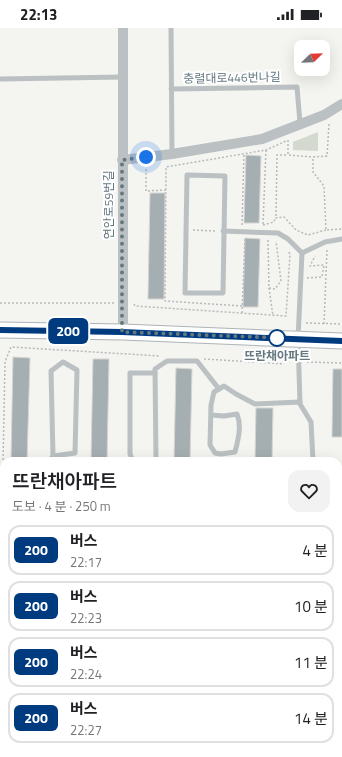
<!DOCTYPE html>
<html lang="ko">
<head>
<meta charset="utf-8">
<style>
  :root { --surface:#fff; --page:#f2f2f2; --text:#202124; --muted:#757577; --line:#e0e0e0 }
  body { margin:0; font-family:"Titillium Web","Noto Sans KR",sans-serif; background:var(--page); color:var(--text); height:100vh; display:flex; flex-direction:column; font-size:15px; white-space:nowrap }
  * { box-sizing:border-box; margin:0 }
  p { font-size:13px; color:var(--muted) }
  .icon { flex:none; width:22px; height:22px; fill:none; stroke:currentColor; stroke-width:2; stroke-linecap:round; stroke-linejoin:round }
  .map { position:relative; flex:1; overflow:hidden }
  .side { position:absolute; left:0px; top:429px; width:342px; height:300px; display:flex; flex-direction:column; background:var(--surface); border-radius:12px 12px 0 0; box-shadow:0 4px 16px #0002 }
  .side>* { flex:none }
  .badge { padding:0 8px; border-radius:6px; font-size:14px; line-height:26px }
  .needle { width:26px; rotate:67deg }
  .controls { position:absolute; left:294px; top:12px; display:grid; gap:8px }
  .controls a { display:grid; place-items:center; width:36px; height:36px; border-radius:8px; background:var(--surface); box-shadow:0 4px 16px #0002; font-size:20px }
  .you { position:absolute; width:20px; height:20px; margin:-10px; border:3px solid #fff; border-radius:50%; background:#1a73e8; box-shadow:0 0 0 6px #1a73e833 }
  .map>.badge { position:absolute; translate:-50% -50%; box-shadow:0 0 0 2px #fff }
  .round { display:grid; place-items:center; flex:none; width:42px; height:42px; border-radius:12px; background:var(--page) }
  .headline { display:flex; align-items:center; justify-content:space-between; height:68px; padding:0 12px }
  h1 { font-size:19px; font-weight:600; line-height:30px }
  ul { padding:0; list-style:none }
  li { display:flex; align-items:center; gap:12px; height:50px; margin:0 8px 6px; padding:0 4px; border:2px solid var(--line); border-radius:12px }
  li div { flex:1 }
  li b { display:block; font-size:15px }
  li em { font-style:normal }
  li .badge { min-width:44px; font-weight:700; text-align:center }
  .status { display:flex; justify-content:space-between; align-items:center; height:28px; padding:0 20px; background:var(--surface); direction:ltr }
  .status svg { height:11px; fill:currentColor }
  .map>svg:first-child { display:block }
  .built { fill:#e5e5e4 }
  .green { fill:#d4d9d0 }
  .building { fill:#a5aeb1; stroke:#d5d5d3 }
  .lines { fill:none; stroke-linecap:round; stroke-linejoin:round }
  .secondary-casing { stroke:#adb4b7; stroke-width:17 }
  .path { stroke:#b7babc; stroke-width:1.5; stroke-dasharray:2 2; stroke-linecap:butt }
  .lane { stroke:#bbc0c2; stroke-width:5 }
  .street { stroke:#bbc0c2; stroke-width:10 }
  .secondary { stroke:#fff; stroke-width:15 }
  .line-casing { stroke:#fff; stroke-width:9 }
  .line { stroke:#003b80; stroke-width:6 }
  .walk { stroke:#657880; stroke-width:4; stroke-dasharray:0 7.2 }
  .stop-dot { fill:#fff; stroke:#003b80; stroke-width:2 }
  .labels { text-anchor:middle; stroke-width:4; stroke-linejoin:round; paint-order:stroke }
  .street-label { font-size:12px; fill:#657880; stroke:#fff }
  .stop-label { font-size:12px; font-weight:bold; fill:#657880; stroke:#fff }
</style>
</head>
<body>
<div class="status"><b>22:13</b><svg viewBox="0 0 49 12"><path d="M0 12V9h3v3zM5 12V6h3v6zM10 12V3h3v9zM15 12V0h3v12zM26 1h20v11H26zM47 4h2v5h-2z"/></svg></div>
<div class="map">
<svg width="342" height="729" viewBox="0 0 342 729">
  <rect width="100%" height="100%" fill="#f4f4f0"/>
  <rect class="built" x="177" y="725" width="143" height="4"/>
  <g class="green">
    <polygon points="318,104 318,123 293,122 293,114"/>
    <polygon points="181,726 235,729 181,729"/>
  </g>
  <g class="building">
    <polygon points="246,127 261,128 259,195 244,195"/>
    <polygon points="150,165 165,165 164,271 148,271"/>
    <polygon points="245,210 260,211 258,279 243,279"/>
    <polygon points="13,329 30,330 27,433 11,433"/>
    <polygon points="93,331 109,331 107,433 91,433"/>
    <polygon points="176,340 192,341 190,433 174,433"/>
    <polygon points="333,341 342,341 342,409 332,409"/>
    <polygon points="256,380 273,380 272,433 255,433"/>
  </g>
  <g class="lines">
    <defs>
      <polyline id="secondary" points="0,302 123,304 342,313"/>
    </defs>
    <use href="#secondary" class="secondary-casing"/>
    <g class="path">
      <polyline points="329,96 327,128 313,129 313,144 324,158 326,202 342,201"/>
      <polyline points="288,112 288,127 313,129"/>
      <polyline points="146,141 146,163 166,162"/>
      <polyline points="276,188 277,127 288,127"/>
      <polyline points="263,196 266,122"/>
      <polyline points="242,197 244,126"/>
      <polyline points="263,197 274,194 275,190 284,189 296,202 308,207 326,202"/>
      <polyline points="193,202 215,203"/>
      <polyline points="268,212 269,260 275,261 281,253 276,213"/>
      <polyline points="307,250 322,249 324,237 310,238 315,228"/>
      <polyline points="269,260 273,288"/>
      <polyline points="0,275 114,275"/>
      <polyline points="134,276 135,278 286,288 290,226 288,223"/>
      <polyline points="242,278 165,273 166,139 266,122 286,113"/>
      <polyline points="242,285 245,211"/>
      <polyline points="306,295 342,296"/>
      <polyline points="324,296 327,222"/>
      <polyline points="204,331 284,336"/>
      <polyline points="307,334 342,335"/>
      <polyline points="3,436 5,334 11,319 160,328"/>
      <polyline points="0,499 2,452"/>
    </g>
    <g class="lane">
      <polyline points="171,0 172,126"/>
      <polyline points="0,51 123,49"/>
      <polyline points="171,61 297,59 300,95"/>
      <polygon points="187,147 225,148 223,265 185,265"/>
      <polyline points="223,203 278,205 288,211 302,225 298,311 300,376 311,394 313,433"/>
      <polyline points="302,225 325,214 342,211"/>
      <path d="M211,387L224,388L237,386C242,398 238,412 235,424L221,426L215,425L210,417L211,377L214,364L224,358L236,366L255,376L300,374"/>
      <polyline points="49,433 53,428 75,425 77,342 63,334 51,343 53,428"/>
      <polyline points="133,433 130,426 130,345 155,345"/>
      <polyline points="156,433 155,341 167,333 197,333 219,361"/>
      <polyline points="0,444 4,444"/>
      <polyline points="338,506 342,507"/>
    </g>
    <g class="street">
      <polyline points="122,132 172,126 262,111 324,87 342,76"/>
      <polyline points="123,304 123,0"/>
      <polyline points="0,666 4,666"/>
      <polyline points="338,686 342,686"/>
      <polyline points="90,729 90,725"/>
      <polyline points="168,729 169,725"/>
      <polyline points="326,729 326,725"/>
    </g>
    <use href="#secondary" class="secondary"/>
  </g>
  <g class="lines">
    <defs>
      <polyline id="line" points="0,302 122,304 342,313"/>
    </defs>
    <use href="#line" class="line-casing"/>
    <use href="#line" class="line"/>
    <polyline class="walk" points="146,129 122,132 122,304 282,310 277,310"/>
  </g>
  <circle class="stop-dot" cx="277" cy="310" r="8"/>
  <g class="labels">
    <g class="street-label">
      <text transform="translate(232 50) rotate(-1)" y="4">충렬대로446번나길</text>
      <text transform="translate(109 177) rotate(-90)" y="4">연안로59번길</text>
    </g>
    <g class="stop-label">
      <text x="277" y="332">뜨란채아파트</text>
    </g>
  </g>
</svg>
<div class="controls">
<a><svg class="needle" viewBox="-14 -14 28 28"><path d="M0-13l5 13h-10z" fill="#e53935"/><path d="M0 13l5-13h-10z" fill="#757577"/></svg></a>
</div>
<div class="you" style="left:146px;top:129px"></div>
<b class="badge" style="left:68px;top:303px;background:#003b80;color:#fff">200</b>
<section class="side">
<div class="headline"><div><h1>뜨란채아파트</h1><p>도보 · 4 분 · 250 m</p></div><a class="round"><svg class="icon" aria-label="heart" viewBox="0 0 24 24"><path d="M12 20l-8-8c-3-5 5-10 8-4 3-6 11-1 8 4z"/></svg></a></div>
<ul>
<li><span class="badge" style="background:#003b80;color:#fff">200</span><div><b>버스</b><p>22:17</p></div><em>4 분</em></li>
<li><span class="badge" style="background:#003b80;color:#fff">200</span><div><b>버스</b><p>22:23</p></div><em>10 분</em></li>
<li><span class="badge" style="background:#003b80;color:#fff">200</span><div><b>버스</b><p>22:24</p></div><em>11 분</em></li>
<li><span class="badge" style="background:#003b80;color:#fff">200</span><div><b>버스</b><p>22:27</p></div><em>14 분</em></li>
</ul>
</section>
</div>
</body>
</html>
